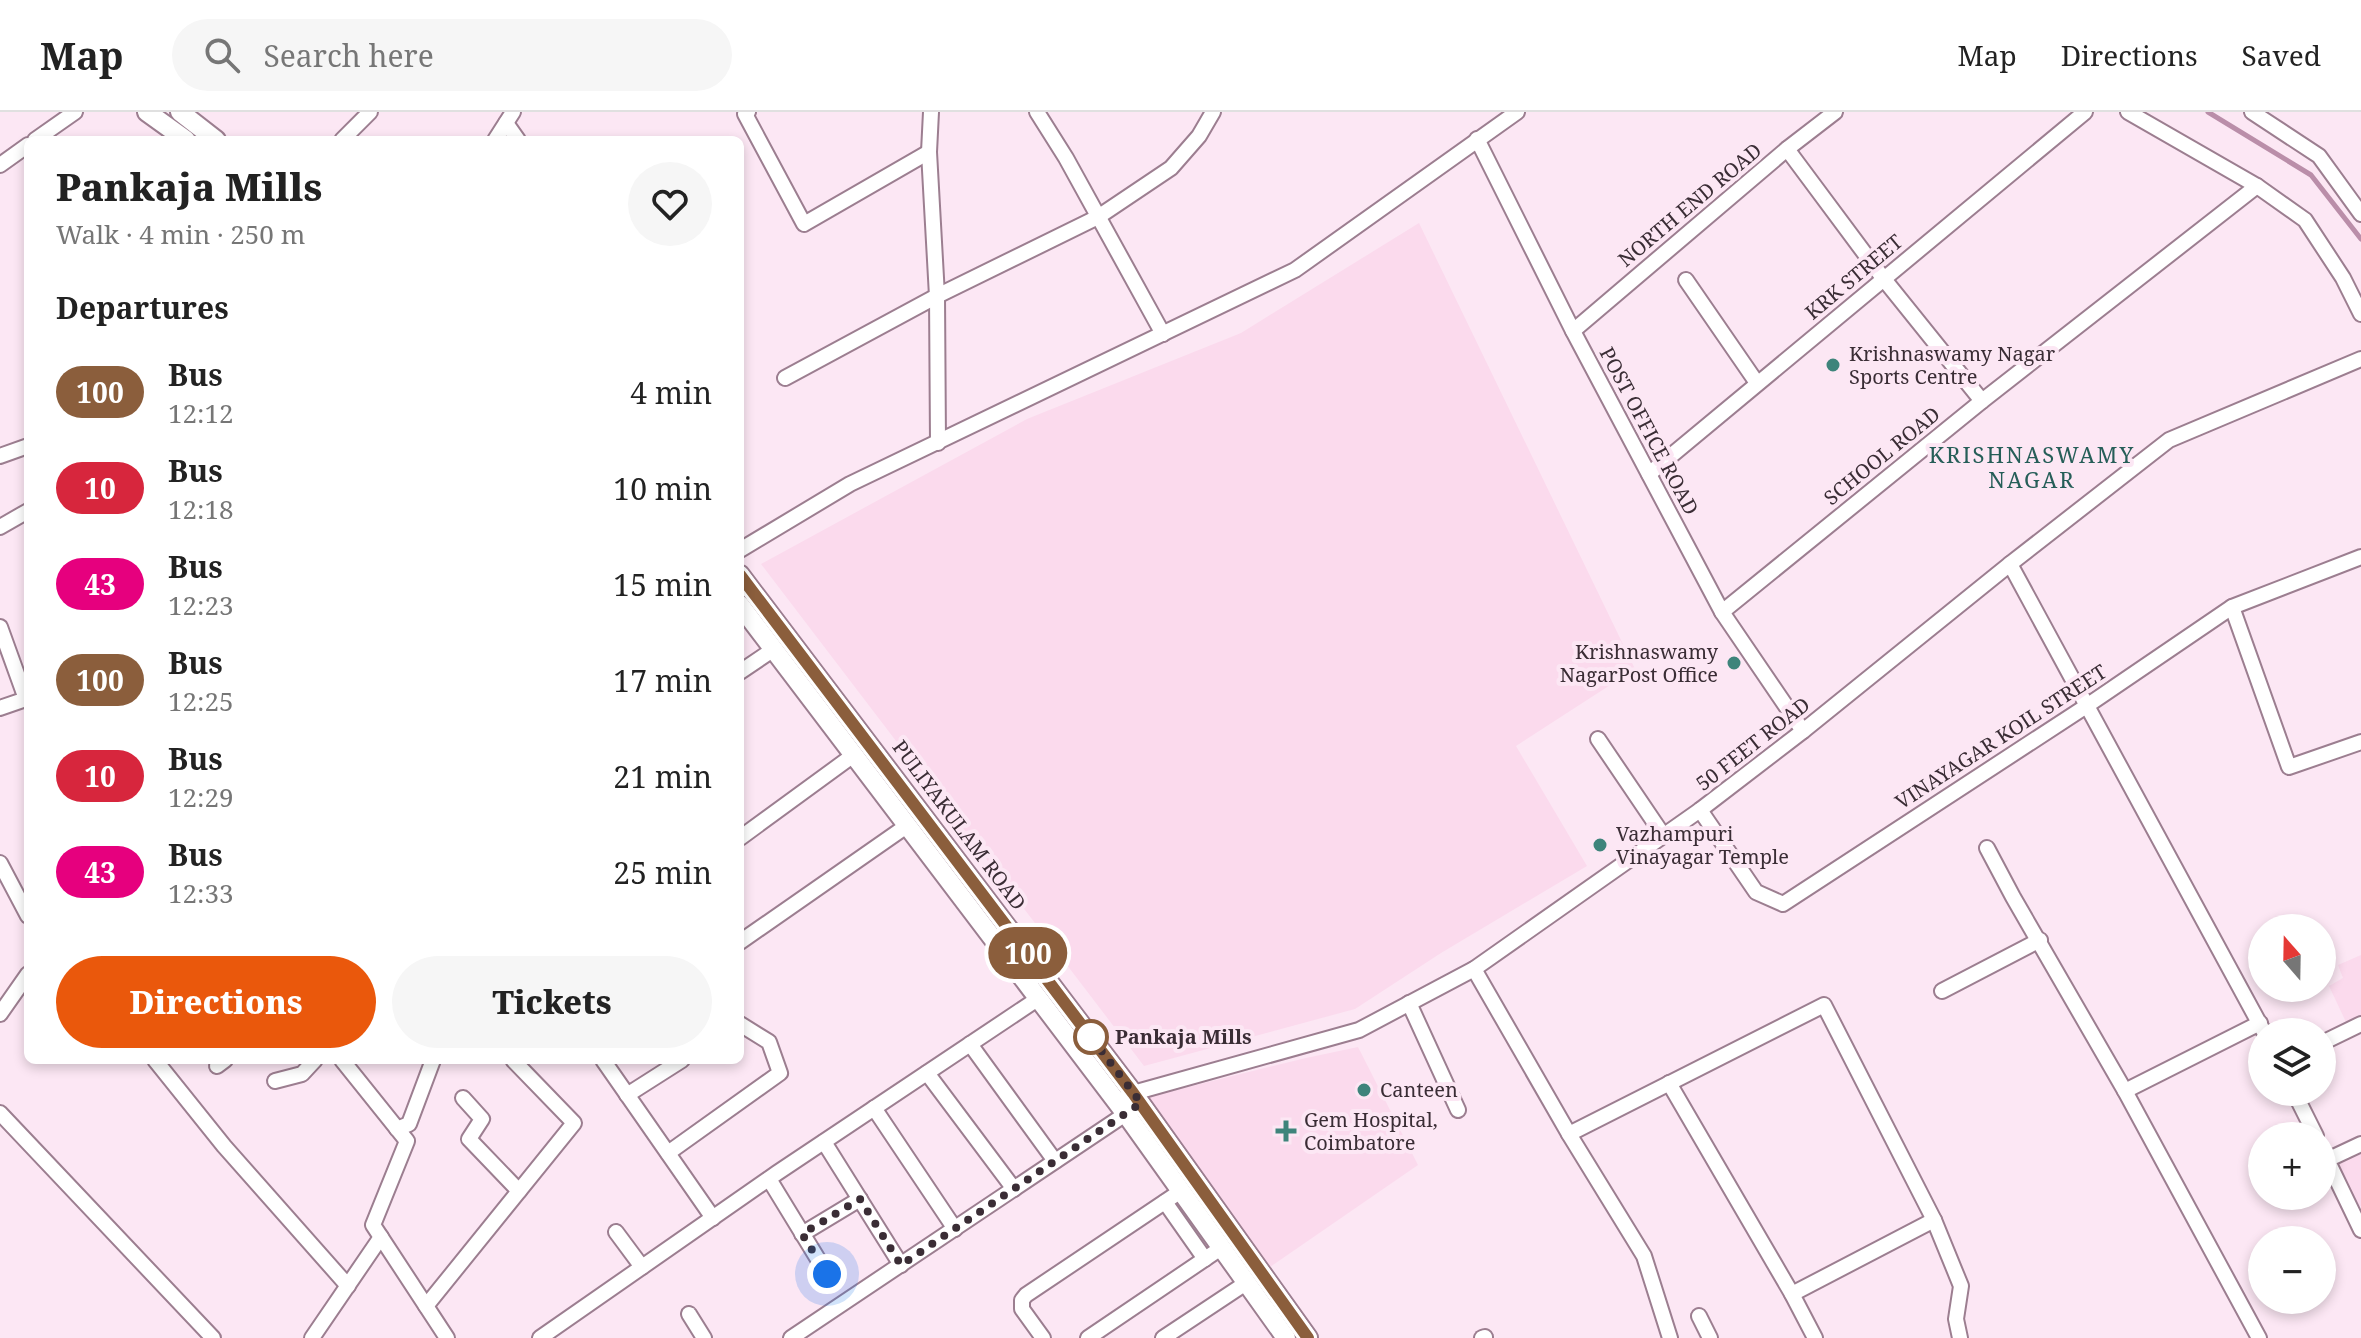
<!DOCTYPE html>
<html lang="en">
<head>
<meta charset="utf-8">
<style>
  :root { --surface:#fff; --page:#f6f6f6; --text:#222; --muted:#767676; --line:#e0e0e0; --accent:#ea580c }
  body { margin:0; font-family:"Noto Serif",serif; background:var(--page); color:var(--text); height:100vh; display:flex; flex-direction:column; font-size:30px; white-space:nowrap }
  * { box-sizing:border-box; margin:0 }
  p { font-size:26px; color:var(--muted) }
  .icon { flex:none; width:44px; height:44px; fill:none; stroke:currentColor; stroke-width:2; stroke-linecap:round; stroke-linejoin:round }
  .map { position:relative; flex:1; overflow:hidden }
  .side { position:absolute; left:24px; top:24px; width:720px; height:928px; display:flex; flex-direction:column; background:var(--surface); border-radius:12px; box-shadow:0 4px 12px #0003 }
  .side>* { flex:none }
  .badge { padding:0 16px; border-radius:26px; font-size:28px; line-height:52px }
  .needle { width:52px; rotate:340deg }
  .tools { position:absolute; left:2248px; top:802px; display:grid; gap:16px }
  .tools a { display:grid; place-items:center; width:88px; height:88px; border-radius:50%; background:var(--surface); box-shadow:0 4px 12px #0003; font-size:40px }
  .you { position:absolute; width:40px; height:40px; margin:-20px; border:6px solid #fff; border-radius:50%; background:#1a73e8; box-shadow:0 0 0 12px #1a73e833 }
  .map>.badge { position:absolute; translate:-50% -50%; box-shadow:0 0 0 4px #fff }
  h2 { padding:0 32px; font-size:30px; line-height:72px }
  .round { display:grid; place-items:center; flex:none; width:84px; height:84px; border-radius:42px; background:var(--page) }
  .overview { display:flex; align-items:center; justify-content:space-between; height:136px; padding:0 32px }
  h1 { font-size:38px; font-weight:800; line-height:60px }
  .primary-button { display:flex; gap:16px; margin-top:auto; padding:16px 32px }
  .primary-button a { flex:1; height:92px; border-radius:48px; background:var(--accent); color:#fff; font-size:32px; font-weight:800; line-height:92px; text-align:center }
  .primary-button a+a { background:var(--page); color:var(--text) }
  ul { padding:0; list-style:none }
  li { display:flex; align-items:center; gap:24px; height:96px; padding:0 32px }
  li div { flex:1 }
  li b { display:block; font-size:30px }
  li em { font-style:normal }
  li .badge { min-width:88px; font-weight:700; text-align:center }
  header { display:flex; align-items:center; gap:48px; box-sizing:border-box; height:112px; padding:0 40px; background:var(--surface); border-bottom:2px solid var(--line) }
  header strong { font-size:38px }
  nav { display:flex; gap:44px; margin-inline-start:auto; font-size:28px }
  .search { width:560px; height:72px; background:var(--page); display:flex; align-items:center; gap:20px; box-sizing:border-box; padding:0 28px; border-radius:44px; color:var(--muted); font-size:30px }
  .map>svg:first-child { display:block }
  .built { fill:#fbdaed }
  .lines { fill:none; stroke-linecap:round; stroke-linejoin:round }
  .stream { stroke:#ba8ea9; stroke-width:5 }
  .minor-casing { stroke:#9c7e90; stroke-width:18 }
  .major-casing { stroke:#9c7e90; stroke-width:22 }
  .minor { stroke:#fff; stroke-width:14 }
  .major { stroke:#fff; stroke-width:18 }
  .line-casing { stroke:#fff; stroke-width:18 }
  .line { stroke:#8b5e3c; stroke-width:12 }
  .walk { stroke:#3a2d35; stroke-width:8; stroke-dasharray:0 14.4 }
  .poi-dot { fill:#3e847b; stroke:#fce7f4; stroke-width:3 }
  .stop-dot { fill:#fff; stroke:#8b5e3c; stroke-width:4 }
  .labels { text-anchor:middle; stroke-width:8; stroke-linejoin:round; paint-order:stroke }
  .street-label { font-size:20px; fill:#3a2d35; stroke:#fce7f4 }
  .poi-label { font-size:20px; fill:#3a2d35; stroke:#fce7f4; text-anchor:start }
  .stop-label { font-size:20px; font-weight:bold; fill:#3a2d35; stroke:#fce7f4; text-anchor:start }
  .neighbourhood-label { font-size:22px; letter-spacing:2px; fill:#265e58; stroke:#fce7f4 }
</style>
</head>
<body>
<header>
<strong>Map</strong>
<div class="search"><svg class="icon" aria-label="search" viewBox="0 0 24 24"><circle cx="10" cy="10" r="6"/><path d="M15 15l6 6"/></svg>Search here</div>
<nav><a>Map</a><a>Directions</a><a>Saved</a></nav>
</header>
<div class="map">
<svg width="2361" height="1226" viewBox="0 0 2361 1226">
  <rect width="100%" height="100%" fill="#fce7f4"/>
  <g class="built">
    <polygon points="1419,111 1635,557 1516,634 1587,754 1441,841 1355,897 1144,954 761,452 1027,307 1241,221"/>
    <polygon points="2361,843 2361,903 2346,910 2329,874 2343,866 2338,853"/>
    <polygon points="1358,935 1418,1053 1270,1155 1147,985 1306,946"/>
    <polygon points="2361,1036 2361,1094 2357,1095 2335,1048"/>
  </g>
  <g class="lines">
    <polyline class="stream" points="2208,0 2311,63 2361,127"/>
    <defs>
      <g id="minor">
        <polyline points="748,0 745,2 804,112 929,40"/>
        <polyline points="931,0 929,40 937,184 938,331"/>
        <polyline points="1037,0 1066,46 1163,222"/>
        <polyline points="2128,0 2257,74 2305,108 2343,166 2361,202"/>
        <polyline points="2252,0 2319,44 2361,102"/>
        <polyline points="506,11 518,28"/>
        <polyline points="1477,27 1573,219 1722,500 1803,619"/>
        <polyline points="35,28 75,0"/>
        <polyline points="342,28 370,0"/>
        <polyline points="495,28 513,0"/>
        <polyline points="1787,37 1883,166 1982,289"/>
        <polyline points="0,53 28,33"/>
        <polyline points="1686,168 1757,271"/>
        <polyline points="1573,219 1787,37 1835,0"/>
        <polyline points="785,266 937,184 1098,105 1171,56 1199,24 1213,0"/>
        <polyline points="0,344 28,334"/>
        <polyline points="1649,362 2085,0"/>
        <polyline points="0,415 28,399"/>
        <polyline points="740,438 850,372 1295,158 1517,0"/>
        <polyline points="2010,452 2264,920"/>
        <polyline points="2232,495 2289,655 2361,630"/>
        <polyline points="1722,500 1982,289 2257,74"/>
        <polyline points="0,515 26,587 0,596"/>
        <polyline points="740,560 774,537"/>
        <polyline points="1598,627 1663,723"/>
        <polyline points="1700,698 1756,780 1783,792 2088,593 2232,495 2361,445"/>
        <polyline points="740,726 855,642"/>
        <polyline points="1987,736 2013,785 2125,979 2259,1226"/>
        <polyline points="0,751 28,804"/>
        <polyline points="740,830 908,713"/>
        <polyline points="1474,857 1569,1022 1644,1144 1670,1226"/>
        <polyline points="1942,879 2040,828"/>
        <polyline points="1409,891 1458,998"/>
        <polyline points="0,902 28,862"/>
        <polyline points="2322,931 2361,912"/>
        <polyline points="970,932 1055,1049"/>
        <polyline points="155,948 224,1034 348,1174"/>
        <polyline points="342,948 407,1029 373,1113 447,1226"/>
        <polyline points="603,948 713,1106"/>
        <polyline points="217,954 225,948"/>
        <polyline points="927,961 1014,1077"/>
        <polyline points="275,969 302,962 315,948"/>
        <polyline points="1669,971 1792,1182 1815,1226"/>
        <polyline points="2125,979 2260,911"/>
        <polyline points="2294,980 2316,1024"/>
        <polyline points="627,983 682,948"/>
        <polyline points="463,986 482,1007 469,1027 519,1079"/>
        <polyline points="1118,991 1133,981 1359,918 1474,857 1700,698 1803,619 2010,452 2169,328 2361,247"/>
        <polyline points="874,996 955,1117"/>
        <polyline points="0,1001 213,1226"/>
        <polyline points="397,1017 409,1012 433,948"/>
        <polyline points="1569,1022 1824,893 1934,1108 1961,1174 1956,1207 1960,1226"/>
        <polyline points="824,1030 901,1153"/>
        <polyline points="2322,1037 2361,1118"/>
        <polyline points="668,1041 780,961 769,930 740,912"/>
        <polyline points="2327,1048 2361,1032"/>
        <polyline points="769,1067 827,1162"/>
        <polyline points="1165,1090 1205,1147"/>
        <polyline points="616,1120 642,1155"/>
        <polyline points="802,1122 860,1087"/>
        <polyline points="1792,1182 1934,1108"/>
        <polyline points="426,1194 574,1011 513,948"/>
        <polyline points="689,1202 704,1226"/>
        <polyline points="1699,1204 1710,1226"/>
        <polyline points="312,1226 381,1125"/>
        <polyline points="540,1226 777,1061 1039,886"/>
        <polyline points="791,1226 1133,997"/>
        <polyline points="1043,1226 1022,1197 1022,1188 1026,1183 1181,1079"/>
        <polyline points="1088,1226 1221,1136"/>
        <polyline points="1163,1226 1246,1171"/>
        <polyline points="1482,1226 1485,1225"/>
      </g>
      <g id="major">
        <polyline points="147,0 186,28"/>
        <polyline points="180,0 216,28"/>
        <polyline points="740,463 1133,981 1308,1226"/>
        <polyline points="740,493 1126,1002 1286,1226"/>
      </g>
    </defs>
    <use href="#minor" class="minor-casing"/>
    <use href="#major" class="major-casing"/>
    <use href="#minor" class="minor"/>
    <use href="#major" class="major"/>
  </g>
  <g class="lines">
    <defs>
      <polyline id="line" points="740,463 1133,981 1308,1226"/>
    </defs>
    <use href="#line" class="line-casing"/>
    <use href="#line" class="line"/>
    <polyline class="walk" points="827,1162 802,1122 860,1087 901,1153 1141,991 1091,925"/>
  </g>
  <g class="poi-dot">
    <circle cx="1833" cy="253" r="8"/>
    <circle cx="1734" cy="551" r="8"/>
    <circle cx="1600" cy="733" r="8"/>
    <circle cx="1364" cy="978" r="8"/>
    <path d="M1282 1007h8v8h8v8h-8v8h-8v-8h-8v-8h8z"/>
  </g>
  <circle class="stop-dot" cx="1091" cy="925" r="16"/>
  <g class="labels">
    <g class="street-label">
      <text transform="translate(1690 93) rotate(-40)" y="7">NORTH END ROAD</text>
      <text transform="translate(1854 165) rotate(-40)" y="7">KRK STREET</text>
      <text transform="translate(1649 319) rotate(62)" y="7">POST OFFICE ROAD</text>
      <text transform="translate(1882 344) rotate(-39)" y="7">SCHOOL ROAD</text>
      <text transform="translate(2001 625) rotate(-33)" y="7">VINAYAGAR KOIL STREET</text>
      <text transform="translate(1753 632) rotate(-38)" y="7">50 FEET ROAD</text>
      <text transform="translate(959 713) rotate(53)" y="7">PULIYAKULAM ROAD</text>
    </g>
    <g class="poi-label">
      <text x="1849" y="249">Krishnaswamy Nagar<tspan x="1849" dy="23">Sports Centre</tspan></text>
      <text x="1718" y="547" text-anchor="end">Krishnaswamy<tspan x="1718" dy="23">NagarPost Office</tspan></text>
      <text x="1616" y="729">Vazhampuri<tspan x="1616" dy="23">Vinayagar Temple</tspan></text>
      <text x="1380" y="985">Canteen</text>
      <text x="1304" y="1015">Gem Hospital,<tspan x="1304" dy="23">Coimbatore</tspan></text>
    </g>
    <g class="stop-label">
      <text x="1115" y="932">Pankaja Mills</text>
    </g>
    <g class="neighbourhood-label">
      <text x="2032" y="351">KRISHNASWAMY<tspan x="2032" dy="25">NAGAR</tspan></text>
    </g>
  </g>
</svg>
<div class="tools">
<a><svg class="needle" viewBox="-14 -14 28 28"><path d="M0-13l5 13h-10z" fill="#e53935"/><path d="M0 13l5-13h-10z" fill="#767676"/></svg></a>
<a><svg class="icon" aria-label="layers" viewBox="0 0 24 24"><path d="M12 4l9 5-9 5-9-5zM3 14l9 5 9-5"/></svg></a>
<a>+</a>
<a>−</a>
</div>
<div class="you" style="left:827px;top:1162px"></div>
<b class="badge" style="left:1028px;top:841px;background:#8b5e3c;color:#fff">100</b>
<section class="side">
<div class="overview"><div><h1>Pankaja Mills</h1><p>Walk · 4 min · 250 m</p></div><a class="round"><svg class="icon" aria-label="heart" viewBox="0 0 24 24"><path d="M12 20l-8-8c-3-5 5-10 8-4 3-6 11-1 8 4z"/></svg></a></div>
<h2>Departures</h2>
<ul>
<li><span class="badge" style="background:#8b5e3c;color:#fff">100</span><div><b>Bus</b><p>12:12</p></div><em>4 min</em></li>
<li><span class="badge" style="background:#d7263d;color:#fff">10</span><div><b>Bus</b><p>12:18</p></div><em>10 min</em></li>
<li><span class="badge" style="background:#e6007e;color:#fff">43</span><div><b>Bus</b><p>12:23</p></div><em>15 min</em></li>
<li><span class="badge" style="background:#8b5e3c;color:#fff">100</span><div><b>Bus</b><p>12:25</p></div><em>17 min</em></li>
<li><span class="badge" style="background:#d7263d;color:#fff">10</span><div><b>Bus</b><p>12:29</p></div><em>21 min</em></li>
<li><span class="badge" style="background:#e6007e;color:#fff">43</span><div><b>Bus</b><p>12:33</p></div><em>25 min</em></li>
</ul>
<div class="primary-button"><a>Directions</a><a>Tickets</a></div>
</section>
</div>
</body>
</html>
